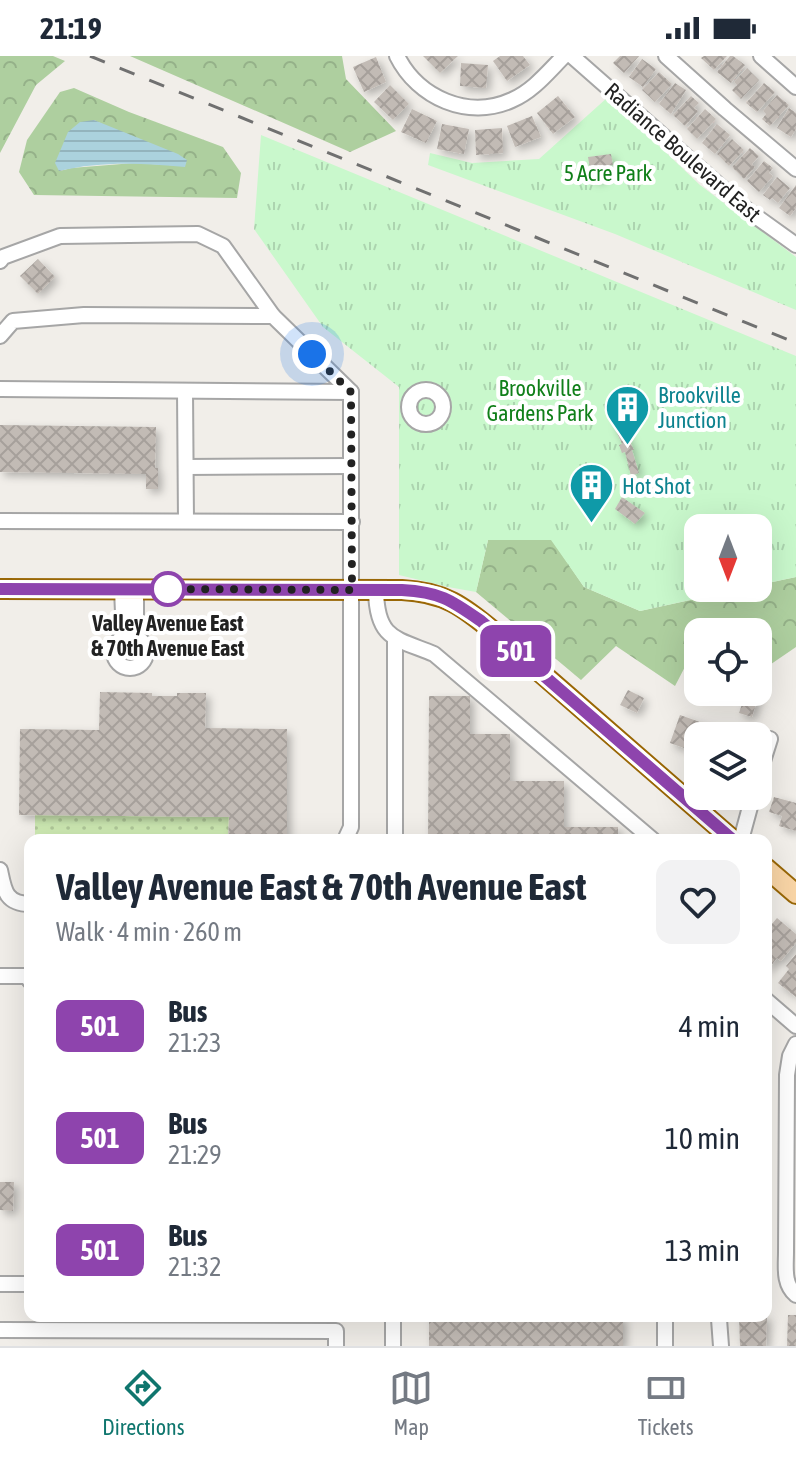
<!DOCTYPE html>
<html lang="en">
<head>
<meta charset="utf-8">
<style>
  :root { --surface:#fff; --page:#f2f2f3; --text:#1f2937; --muted:#747a83; --line:#e0e1e3; --accent:#0f766e }
  body { margin:0; font-family:"Asap Condensed",sans-serif; background:var(--page); color:var(--text); height:100vh; display:flex; flex-direction:column; font-size:30px; white-space:nowrap }
  * { box-sizing:border-box; margin:0 }
  p { font-size:26px; color:var(--muted) }
  .icon { flex:none; width:44px; height:44px; fill:none; stroke:currentColor; stroke-width:2; stroke-linecap:round; stroke-linejoin:round }
  .map { position:relative; flex:1; overflow:hidden }
  .drawer { position:absolute; left:24px; top:778px; width:748px; height:488px; display:flex; flex-direction:column; background:var(--surface); border-radius:16px; box-shadow:0 8px 32px #0002 }
  .drawer>* { flex:none }
  .badge { padding:0 16px; border-radius:12px; font-size:28px; line-height:52px }
  .needle { width:52px; rotate:180deg }
  .controls { position:absolute; left:684px; top:458px; display:grid; gap:16px }
  .controls a { display:grid; place-items:center; width:88px; height:88px; border-radius:16px; background:var(--surface); box-shadow:0 8px 32px #0002; font-size:40px }
  .you { position:absolute; width:40px; height:40px; margin:-20px; border:6px solid #fff; border-radius:50%; background:#1a73e8; box-shadow:0 0 0 12px #1a73e833 }
  .map>.badge { position:absolute; translate:-50% -50%; box-shadow:0 0 0 4px #fff }
  .round { display:grid; place-items:center; flex:none; width:84px; height:84px; border-radius:16px; background:var(--page) }
  .head { display:flex; align-items:center; justify-content:space-between; height:136px; padding:0 32px }
  h1 { font-size:38px; font-weight:700; line-height:60px }
  ul { padding:0; list-style:none }
  li { display:flex; align-items:center; gap:24px; height:112px; padding:0 32px }
  li div { flex:1 }
  li b { display:block; font-size:30px }
  li em { font-style:normal }
  li .badge { min-width:88px; font-weight:700; text-align:center }
  .status { display:flex; justify-content:space-between; align-items:center; height:56px; padding:0 40px; background:var(--surface); direction:ltr }
  .status svg { height:22px; fill:currentColor }
  .tabs { display:flex; justify-content:space-around; align-items:center; height:112px; border-top:2px solid var(--line); background:var(--surface); font-size:22px; color:var(--muted) }
  .tabs a { display:grid; justify-items:center; gap:4px }
  .tabs .current { color:var(--accent) }
  .map>svg:first-child { display:block }
  .grass { fill:url(#grass-dots) }
  .forest { fill:url(#forest-crowns); fill-rule:evenodd }
  .park { fill:url(#park-tufts) }
  .water { fill:url(#water-rules) }
  .building { fill:url(#building-cross-hatch); filter:url(#shadow) }
  .lines { fill:none; stroke-linecap:round; stroke-linejoin:round }
  .minor-casing { stroke:#a6a6a6; stroke-width:18 }
  .major-casing { stroke:#996706; stroke-width:22 }
  .minor { stroke:#fff; stroke-width:14 }
  .major { stroke:#f9d5a6; stroke-width:18 }
  .rail { stroke:#707070; stroke-width:3; stroke-dasharray:16 16; stroke-linecap:butt }
  .line-casing { stroke:#fff; stroke-width:18 }
  .line { stroke:#8e44ad; stroke-width:12 }
  .walk { stroke:#222; stroke-width:8; stroke-dasharray:0 14.4 }
  .stop-dot { fill:#fff; stroke:#8e44ad; stroke-width:4 }
  .labels { text-anchor:middle; stroke-width:8; stroke-linejoin:round; paint-order:stroke }
  .street-label { font-size:22px; fill:#222; stroke:#fff }
  .park-label { font-size:22px; fill:#107f19; stroke:#fff }
  .culture-label { font-size:22px; fill:#0d838f; stroke:#fff; text-anchor:start }
  .stop-label { font-size:22px; font-weight:bold; fill:#222; stroke:#fff }
</style>
</head>
<body>
<div class="status"><b>21:19</b><svg viewBox="0 0 49 12"><path d="M0 12V9h3v3zM5 12V6h3v6zM10 12V3h3v9zM15 12V0h3v12zM26 1h20v11H26zM47 4h2v5h-2z"/></svg></div>
<div class="map">
<svg width="796" height="1290" viewBox="0 0 796 1290">
  <defs>
    <pattern id="grass-dots" width="8" height="8" patternUnits="userSpaceOnUse" patternTransform="scale(2)"><rect width="8" height="8" fill="#cde9b2"/><path d="M2 2h.1M6 6h.1" fill="none" stroke="#b0c899" stroke-width="1.8" stroke-linecap="round"/></pattern>
    <pattern id="forest-crowns" width="20" height="18" patternUnits="userSpaceOnUse" patternTransform="scale(2)"><rect width="20" height="18" fill="#aecf9f"/><path d="M2 6a3 3 0 1 1 6 0M12 15a3 3 0 1 1 6 0" fill="none" stroke="#95b189"/></pattern>
    <pattern id="park-tufts" width="24" height="20" patternUnits="userSpaceOnUse" patternTransform="scale(2)"><rect width="24" height="20" fill="#c9f8cc"/><path d="M3 7l-1-3M5 7V3M7 7l1-3M15 17l-1-3M17 17v-4M19 17l1-3" fill="none" stroke="#acd4af"/></pattern>
    <pattern id="water-rules" width="6" height="5" patternUnits="userSpaceOnUse" patternTransform="scale(2)"><rect width="6" height="5" fill="#abd2dd"/><path d="M0 2.5h6" fill="none" stroke="#93b4bd"/></pattern>
    <pattern id="building-cross-hatch" width="8" height="8" patternUnits="userSpaceOnUse" patternTransform="scale(2)"><rect width="8" height="8" fill="#c2bbb5"/><path d="M0 0l8 8M0 8l8-8" fill="none" stroke="#a6a09b"/></pattern>
    <filter id="shadow"><feDropShadow dx="4" dy="4" stdDeviation="4" flood-color="#0004"/></filter>
  </defs>
  <rect width="100%" height="100%" fill="#f1eee9"/>
  <polygon class="grass" points="35,759 229,761 228,784 35,784"/>
  <g class="forest">
    <polygon points="0,0 53,0 65,5 36,29 0,97"/>
    <polygon points="130,0 342,0 346,23 396,75 350,96"/>
    <path d="M74,32L129,56L223,91L241,117L237,142L34,139L19,116L27,84L60,36ZM94,64L185,110L134,107L71,112L60,115Z"/>
    <polygon points="488,484 552,484 584,531 640,555 745,532 758,532 758,529 796,521 796,591 758,617 758,576 698,576 698,608 688,605 675,630 616,590 581,624 476,536"/>
  </g>
  <g class="park">
    <polygon points="608,41 700,129 796,201 796,254 615,178 428,109 430,97 472,107 539,103"/>
    <polygon points="261,79 796,300 796,521 758,529 758,472 698,472 698,532 745,532 640,555 584,531 551,484 488,484 476,536 448,531 399,519 399,331 323,271 254,173"/>
  </g>
  <path class="water" d="M94,64L178,98L187,104L185,111C143,107 100,105 59,115L55,107L68,76L80,66Z"/>
  <g class="building">
    <polygon points="423,0 458,0 440,17"/>
    <polygon points="500,0 523,0 530,9 507,25 493,5"/>
    <polygon points="620,0 639,0 624,17 613,7"/>
    <polygon points="704,0 727,0 714,14 701,2"/>
    <polygon points="730,0 733,0 745,9 731,27 717,16"/>
    <polygon points="376,1 386,26 364,36 353,11"/>
    <polygon points="642,3 656,13 643,31 629,21"/>
    <polygon points="461,7 488,9 486,32 460,30"/>
    <polygon points="747,12 759,24 741,43 732,34 737,29 734,26"/>
    <polygon points="659,16 672,28 655,46 642,34"/>
    <polygon points="675,27 686,34 671,58 659,48"/>
    <polygon points="764,27 775,36 757,56 746,47"/>
    <polygon points="390,29 409,48 393,64 374,46"/>
    <polygon points="777,39 789,49 770,70 762,63 766,58 763,55"/>
    <polygon points="558,40 575,61 553,78 537,57"/>
    <polygon points="691,40 699,47 694,52 698,55 685,70 673,59"/>
    <polygon points="789,52 796,57 796,73 791,81 777,72"/>
    <polygon points="412,53 437,65 426,87 401,76"/>
    <polygon points="705,53 716,63 697,83 687,73"/>
    <polygon points="532,60 541,81 515,91 507,70"/>
    <polygon points="442,68 469,73 464,98 437,93"/>
    <polygon points="717,68 730,79 715,98 702,87"/>
    <polygon points="502,72 503,97 476,99 475,74"/>
    <polygon points="732,83 744,94 729,110 717,98"/>
    <polygon points="750,92 759,100 752,108 755,111 744,123 732,111"/>
    <polygon points="611,98 613,109 601,111 603,122 592,124 588,101"/>
    <polygon points="764,105 773,112 769,117 773,120 759,136 747,125"/>
    <polygon points="777,121 790,132 778,147 772,142 770,144 763,139"/>
    <polygon points="796,129 796,152 790,160 779,152"/>
    <polygon points="38,203 55,221 38,238 20,220"/>
    <polygon points="619,363 634,394 632,394 639,417 631,420 625,396 622,397 619,389 622,388 612,366"/>
    <polygon points="0,369 156,371 155,412 158,412 158,433 146,433 146,418 0,416"/>
    <polygon points="622,441 645,457 635,468 615,453"/>
    <polygon points="628,634 644,642 637,657 620,649"/>
    <polygon points="100,636 152,637 152,640 177,640 177,637 206,637 205,672 287,673 287,784 228,784 229,761 19,759 20,673 99,674"/>
    <polygon points="746,636 759,638 752,661 739,657"/>
    <polygon points="429,640 470,640 470,678 510,678 510,725 564,725 564,771 618,771 618,784 428,784"/>
    <polygon points="680,659 714,671 711,680 698,680 698,690 690,687 692,681 688,680 684,692 670,687"/>
    <polygon points="774,741 796,747 796,775 779,770 782,760 769,756"/>
    <polygon points="777,862 796,878 796,887 781,905 777,902 766,916 766,875"/>
    <polygon points="796,898 796,941 778,927 789,913 786,910"/>
    <polygon points="0,1126 14,1126 13,1155 0,1154"/>
    <polygon points="788,1259 796,1259 796,1290 787,1290"/>
    <rect x="429" y="1260" width="194" height="30"/>
    <polygon points="739,1260 767,1260 766,1290 740,1290"/>
  </g>
  <g class="lines">
    <defs>
      <g id="minor">
        <path d="M397,0C418,42 468,64 512,44C533,35 548,16 564,0"/>
        <polyline points="572,0 747,154 796,189"/>
        <polyline points="666,0 725,53 796,113"/>
        <polyline points="761,0 796,31"/>
        <polyline points="0,205 3,201 60,180 198,178 223,190 273,260 351,336 351,771 345,784"/>
        <polyline points="0,280 13,265 84,259 273,260"/>
        <polyline points="0,333 351,336"/>
        <circle cx="426" cy="351" r="17"/>
        <polyline points="185,335 186,465"/>
        <polyline points="186,411 351,410"/>
        <polyline points="0,465 352,466"/>
        <polyline points="122,533 124,581"/>
        <path d="M376,535C377,583 395,582 434,598L653,784"/>
        <circle cx="130" cy="596" r="16"/>
        <polyline points="136,581 136,533"/>
        <polyline points="758,721 770,683"/>
        <polyline points="395,784 395,582"/>
        <polyline points="741,784 753,740"/>
        <path d="M0,814C4,833 5,848 30,848"/>
        <polyline points="0,920 27,920 30,925"/>
        <polyline points="766,944 796,970"/>
        <path d="M796,988L790,1000L787,1019L786,1196C786,1211 783,1228 796,1239"/>
        <polyline points="0,1228 30,1228"/>
        <polyline points="665,1260 665,1290"/>
        <polyline points="719,1263 721,1290"/>
        <polyline points="0,1274 336,1275 336,1290"/>
        <polyline points="393,1290 393,1260"/>
      </g>
      <g id="major">
        <path d="M0,533L402,534C444,536 463,550 494,576L733,784"/>
        <polyline points="766,812 796,838"/>
      </g>
    </defs>
    <use href="#minor" class="minor-casing"/>
    <use href="#major" class="major-casing"/>
    <use href="#minor" class="minor"/>
    <use href="#major" class="major"/>
    <polyline class="rail" points="90,0 796,287"/>
  </g>
  <g class="lines">
    <defs>
      <path id="line" d="M0,533L402,534C440,536 451,544 481,565L733,784"/>
    </defs>
    <use href="#line" class="line-casing"/>
    <use href="#line" class="line"/>
    <polyline class="walk" points="168,533 165,533 352,534 351,336 312,298"/>
  </g>
  <defs>
    <symbol id="building-pin" viewBox="-11 -11 22 30"><path d="M0 17L-7.5 6A9.5 9.5 0 1 1 7.5 6Z" fill="#0f9aa8" stroke="#fff"/><path d="M-4-6H4V6H1V3H-1V6H-4ZM-2.5-4.3h1.7v1.8h-1.7ZM.8-4.3h1.7v1.8H.8ZM-2.5-1h1.7V.8h-1.7ZM.8-1h1.7V.8H.8Z" fill="#fff"/></symbol>
  </defs>
  <g fill-rule="evenodd">
    <use href="#building-pin" x="602" y="326" width="51" height="69"/>
    <use href="#building-pin" x="566" y="404" width="51" height="69"/>
  </g>
  <circle class="stop-dot" cx="168" cy="533" r="16"/>
  <g class="labels">
    <g class="street-label">
      <text transform="translate(683 96) rotate(41)" y="8">Radiance Boulevard East</text>
    </g>
    <g class="park-label">
      <text x="608" y="125">5 Acre Park</text>
      <text x="540" y="340">Brookville<tspan x="540" dy="25">Gardens Park</tspan></text>
    </g>
    <g class="culture-label">
      <text x="658" y="347">Brookville<tspan x="658" dy="25">Junction</tspan></text>
      <text x="622" y="438">Hot Shot</text>
    </g>
    <g class="stop-label">
      <text x="168" y="575">Valley Avenue East<tspan x="168" dy="25">&amp; 70th Avenue East</tspan></text>
    </g>
  </g>
</svg>
<div class="controls">
<a><svg class="needle" viewBox="-14 -14 28 28"><path d="M0-13l5 13h-10z" fill="#e53935"/><path d="M0 13l5-13h-10z" fill="#747a83"/></svg></a>
<a><svg class="icon" aria-label="locate" viewBox="0 0 24 24"><circle cx="12" cy="12" r="6"/><path d="M12 2v4M12 18v4M2 12h4M18 12h4"/></svg></a>
<a><svg class="icon" aria-label="layers" viewBox="0 0 24 24"><path d="M12 4l9 5-9 5-9-5zM3 14l9 5 9-5"/></svg></a>
</div>
<div class="you" style="left:312px;top:298px"></div>
<b class="badge" style="left:516px;top:595px;background:#8e44ad;color:#fff">501</b>
<section class="drawer">
<div class="head"><div><h1>Valley Avenue East &amp; 70th Avenue East</h1><p>Walk · 4 min · 260 m</p></div><a class="round"><svg class="icon" aria-label="heart" viewBox="0 0 24 24"><path d="M12 20l-8-8c-3-5 5-10 8-4 3-6 11-1 8 4z"/></svg></a></div>
<ul>
<li><span class="badge" style="background:#8e44ad;color:#fff">501</span><div><b>Bus</b><p>21:23</p></div><em>4 min</em></li>
<li><span class="badge" style="background:#8e44ad;color:#fff">501</span><div><b>Bus</b><p>21:29</p></div><em>10 min</em></li>
<li><span class="badge" style="background:#8e44ad;color:#fff">501</span><div><b>Bus</b><p>21:32</p></div><em>13 min</em></li>
</ul>
</section>
</div>
<nav class="tabs">
<a class="current"><svg class="icon" aria-label="directions" viewBox="0 0 24 24"><path d="M12 3l9 9-9 9-9-9zM9 14v-3h6M13 9l2 2-2 2"/></svg>Directions</a>
<a><svg class="icon" aria-label="map" viewBox="0 0 24 24"><path d="M3 6l6-2 6 2 6-2v14l-6 2-6-2-6 2zM9 4v14M15 6v14"/></svg>Map</a>
<a><svg class="icon" aria-label="tickets" viewBox="0 0 24 24"><path d="M3 7h18v10H3zM15 7v10"/></svg>Tickets</a>
</nav>
</body>
</html>
